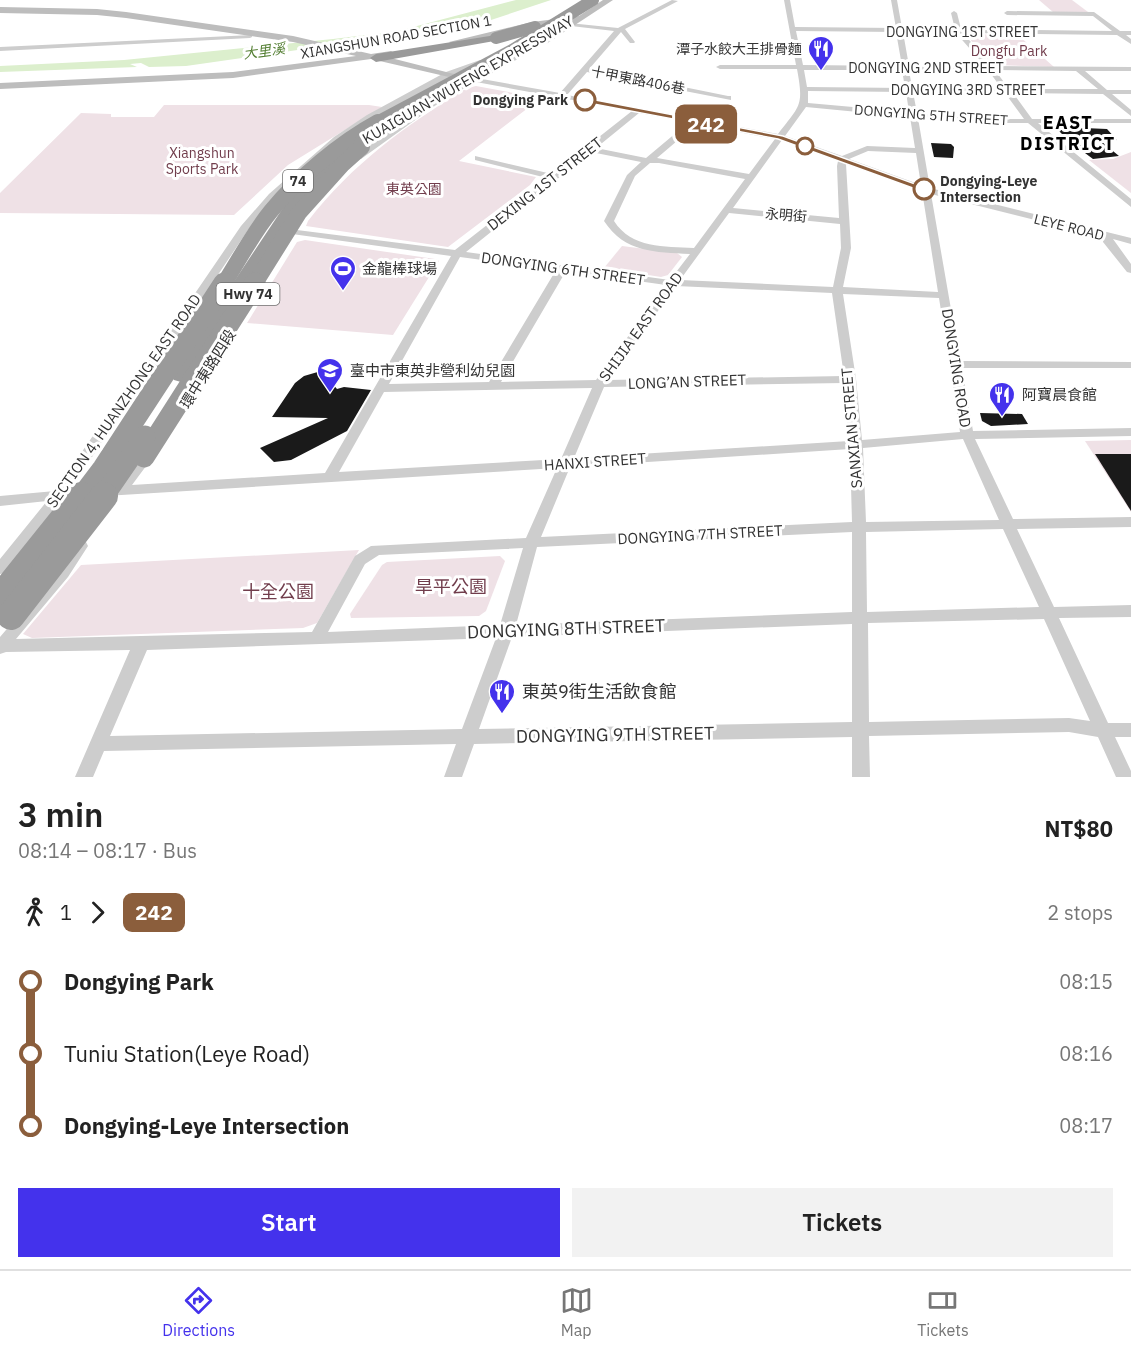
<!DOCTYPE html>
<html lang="en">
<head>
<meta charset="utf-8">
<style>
  :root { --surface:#fff; --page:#f2f2f2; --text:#222; --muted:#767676; --line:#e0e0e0; --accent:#4432ec }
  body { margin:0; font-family:"IBM Plex Sans","Noto Sans TC",sans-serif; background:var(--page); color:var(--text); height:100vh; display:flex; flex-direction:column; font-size:22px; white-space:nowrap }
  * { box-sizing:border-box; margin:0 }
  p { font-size:20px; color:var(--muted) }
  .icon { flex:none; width:33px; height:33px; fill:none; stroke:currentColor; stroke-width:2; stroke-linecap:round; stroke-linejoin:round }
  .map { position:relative; height:777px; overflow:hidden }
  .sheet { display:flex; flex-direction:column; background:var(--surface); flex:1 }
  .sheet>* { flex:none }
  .badge { padding:0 12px; border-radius:9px; font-size:21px; line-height:39px }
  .map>.badge { position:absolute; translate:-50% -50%; box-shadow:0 0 0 3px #fff }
  .legs { display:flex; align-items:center; gap:9px; height:66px; padding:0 18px; font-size:20px }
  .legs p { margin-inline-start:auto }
  .head { display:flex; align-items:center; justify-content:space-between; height:102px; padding:0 18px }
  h1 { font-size:33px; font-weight:600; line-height:45px }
  .action { display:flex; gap:12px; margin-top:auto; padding:12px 18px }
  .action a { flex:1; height:69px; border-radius:0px; background:var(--accent); color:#fff; font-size:24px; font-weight:600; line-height:69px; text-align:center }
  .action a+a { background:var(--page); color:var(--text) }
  ul { padding:0 18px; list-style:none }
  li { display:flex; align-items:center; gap:21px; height:72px; font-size:22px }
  li i { display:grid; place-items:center; width:9px; height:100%; margin:0 8px; background:currentColor }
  li i::after { content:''; width:15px; height:15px; margin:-8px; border:4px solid; border-radius:50%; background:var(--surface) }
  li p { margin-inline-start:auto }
  li:first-child i { background:linear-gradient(#0000 50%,currentColor 0) }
  li:last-child i { background:linear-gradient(currentColor 50%,#0000 0) }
  .menu { display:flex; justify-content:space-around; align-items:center; height:84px; border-top:2px solid var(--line); background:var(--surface); font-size:16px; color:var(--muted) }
  .menu a { display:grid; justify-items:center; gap:3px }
  .menu .current { color:var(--accent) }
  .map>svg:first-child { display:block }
  .green { fill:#efe1e6 }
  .water { fill:#dcefcd }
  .building { fill:#1a1a1a }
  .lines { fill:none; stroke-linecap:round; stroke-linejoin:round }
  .street { fill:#cdcdcd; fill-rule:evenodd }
  .secondary { fill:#bdbdbd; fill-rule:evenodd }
  .highway { fill:#9a9a9a; fill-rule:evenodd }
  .highway-bridge-far3 { stroke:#9a9a9a; stroke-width:12 }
  .highway-bridge-far2 { stroke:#9a9a9a; stroke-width:16 }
  .highway-bridge-far1 { stroke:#9a9a9a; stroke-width:21 }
  .highway-bridge { stroke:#9a9a9a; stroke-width:28 }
  .line-1 { fill:#8b5e3c; stroke:#fff; stroke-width:1.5 }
  .stop-1-dot { fill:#fff; stroke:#8b5e3c; stroke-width:3 }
  .labels { text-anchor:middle; stroke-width:6; stroke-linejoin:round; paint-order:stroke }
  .far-street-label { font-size:14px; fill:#333; stroke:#fff }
  .far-poi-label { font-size:14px; fill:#333; stroke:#fff; text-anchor:end }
  .far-water-label { font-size:14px; font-style:italic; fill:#547f33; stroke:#fff }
  .far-park-label { font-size:14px; fill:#713d4c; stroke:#fff }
  .far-stop-label { font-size:14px; font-weight:bold; fill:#333; stroke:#fff; text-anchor:end }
  .shield { fill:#fff; stroke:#707070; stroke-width:1.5 }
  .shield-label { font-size:14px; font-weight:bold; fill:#333 }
  .street-label { font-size:15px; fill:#333; stroke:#fff }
  .poi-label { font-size:15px; fill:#333; stroke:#fff; text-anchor:start }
  .far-district-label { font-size:18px; font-weight:bold; letter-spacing:1.5px; fill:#000; stroke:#fff }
  .near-park-label { font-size:18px; fill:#713d4c; stroke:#fff }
  .near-street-label { font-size:18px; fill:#333; stroke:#fff }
  .near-poi-label { font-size:18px; fill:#333; stroke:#fff; text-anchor:start }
</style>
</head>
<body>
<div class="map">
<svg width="1131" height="777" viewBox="0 0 1131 777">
  <rect width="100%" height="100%" fill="#fff"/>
  <g class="green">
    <polygon points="1039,0 1072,0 1088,12 1053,12"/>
    <polygon points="965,34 1018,35 1054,67 993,65"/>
    <path d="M476,86L541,98L459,161L536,177L530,185L448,247L306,226L308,221C352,164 406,125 467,88Z"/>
    <polygon points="164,105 369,105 382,107 288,165 234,215 0,213 0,193 81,113 111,114 111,117 154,117"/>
    <polygon points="1131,152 1131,193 1089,160 1113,159"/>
    <polygon points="305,240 435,259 439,261 393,335 247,323 297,242"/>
    <polygon points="622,246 677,253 682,257 668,275 661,277 604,268"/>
    <polygon points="1131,440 1131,512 1085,441"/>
    <polygon points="359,550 317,623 303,628 32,638 23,634 81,565"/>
    <polygon points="500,556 505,561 486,611 479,616 351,618 350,614 382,565 387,562"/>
  </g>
  <polygon class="water" points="516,0 551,0 491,20 423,32 186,66 149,67 141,63 130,64 137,67 0,72 0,66 124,60 333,39 398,31"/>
  <g class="building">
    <polygon points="1061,127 1107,129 1117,140 1102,142 1119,156 1093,159 1069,141 1058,130 1064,130"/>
    <polygon points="931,143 951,144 954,147 953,158 934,157"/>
    <polygon points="321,371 337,389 344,387 371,390 347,431 291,460 274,462 260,448 328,418 272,417 295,383 304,376"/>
    <polygon points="980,413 1022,414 1028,424 991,426 982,421"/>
    <polygon points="1095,454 1131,454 1131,511"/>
  </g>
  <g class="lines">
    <g class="street">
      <path d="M672,0L678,1L625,29L635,42L634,43H630L621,32L590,68L728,96H731V100L587,72L567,95L778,134C800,105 804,107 797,69H720L716,67L720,65H796L784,0H790L795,27L896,28L891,0H897L902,28L955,29L951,13L954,11L957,13L961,29L1112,31L1093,16L1007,15L1004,13L1007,11L1094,12L1120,31H1131V35H1126L1131,39V44L1117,35L963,33L992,66L1131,67V71H1085L1107,90H1131V94H1112L1131,110V116L1103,94L1013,93L1032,119H1131V123H1038L1131,199V207L1028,123H978L918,118L930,188L1131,238V244L1113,239L1131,264V273L1127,272L1103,242V237L931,194L960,361L1131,362V368H962L973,431L1131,428V436L975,439L1013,519L1131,517V527L1017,529L1054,607L1131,605V617L1059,618L1108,723H1131V737H1115L1131,771V777H1116L1098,737L1069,732L869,736L870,777H852V737L474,744L462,777H444L456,744L104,751L93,777H75L130,650L6,652L0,654V637L58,569L76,542H86L88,546L68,577L16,639L312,632L355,556L371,546L526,538L557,468L105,496L100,494L98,491L100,488L117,486L143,451L148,450L155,454L132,485L325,473L451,256L292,234L287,231L289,229L455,250L547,178L475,160V156L552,174L632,111L476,82L443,100L361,159H355V155L431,100L468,80L452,76L373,119L340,141L275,198L248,230L152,373L110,430L70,490H87L89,493L87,496L63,499L5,573L0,574V559L47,501L0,506V496L55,491L101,424L142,371L241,226L269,194L334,137L367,115L446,72L480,60H484V62L455,74L474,77L527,49L516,52L513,50L514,49L543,40L546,42L545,43L530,48L532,49V51L482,79L560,93L614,31L571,26L569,25V23L618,28ZM796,31L896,32L902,66L803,65ZM903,32L956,33L985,66H909ZM804,70H902L905,88L807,87ZM909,70H988L1002,89L912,88ZM995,70L1076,71L1098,89H1009ZM808,91L906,92L909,112L808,103ZM913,92L1005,93L1024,119H978L917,113ZM806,107L910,117L915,148L867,146L842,156L785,136ZM639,113L689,122L646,158L596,148ZM697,124L775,139L749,174L657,158ZM782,140L838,161L837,166L839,218L733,208ZM868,151L916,153L921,185L849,159ZM591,152L641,162L627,175L604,221C625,253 655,252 690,254L670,280L466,252ZM650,163H659L745,179L694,248C664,246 632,249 614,221L635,176ZM846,164L922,191L938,292L843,287L851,248ZM729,213L840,224L841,248L833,287L680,280ZM460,257L556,270L489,382L389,384ZM566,271L666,285L596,380L501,382ZM676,286L832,293L844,376L608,380ZM843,294L939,298L960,432L862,440L856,379ZM844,383L849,441L574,458L604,387ZM592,388L561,459L339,472L384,392ZM963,439L999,520L866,522L863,448ZM850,449L852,522L541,537L570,467ZM1003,529L1039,607L867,612L866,532ZM852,532V612L516,625L537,547ZM523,548L500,625L328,632L365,564L379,555ZM1044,619L1090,721L1069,718L869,722L868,623ZM852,624V722L479,729L512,637ZM496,638L462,729L110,736L147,650Z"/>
      <polygon points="252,35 252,37 250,38 0,51 0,47"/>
    </g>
    <g class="secondary">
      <polygon points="603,0 613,0 546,44 538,42 570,21 532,27 454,45 449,42 532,22 579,16"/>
      <polygon points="0,7 97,9 126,12 293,36 371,54 391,51 396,54 387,57 454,74 449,77 371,59 233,78 0,89 0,83 233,72 356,56 293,42 126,18 97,15 0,13"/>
    </g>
    <g class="highway">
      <polygon points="496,35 502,38 500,40 376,62 370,58 376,54"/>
      <polygon points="422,100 427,101 429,104 427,107 364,146 339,166 303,202 188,380 181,382 174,380 171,376 291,196 329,160 354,140"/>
    </g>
    <g class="highway-bridge-far3">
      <polyline points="496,38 535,27"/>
      <polyline points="375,123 512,50 593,0"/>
    </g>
    <g class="highway-bridge-far2">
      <path d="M223,285C239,260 253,233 271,211C298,178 341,142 378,122"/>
      <polyline points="254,285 299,213 343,164 362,147 362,141"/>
    </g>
    <g class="highway-bridge-far1">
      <polyline points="144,457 255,283"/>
      <polyline points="81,497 103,468 224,283"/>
      <polyline points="103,497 145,436"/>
    </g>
    <g class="highway-bridge">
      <polyline points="0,598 82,496"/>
      <polyline points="11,616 104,496"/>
    </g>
  </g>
  <polygon class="line-1" points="585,98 783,136 929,189 921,191 778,139 583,102"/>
  <defs>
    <symbol id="restaurant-pin" viewBox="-11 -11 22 30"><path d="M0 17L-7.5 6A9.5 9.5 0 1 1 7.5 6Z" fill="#4432ec" stroke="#fff"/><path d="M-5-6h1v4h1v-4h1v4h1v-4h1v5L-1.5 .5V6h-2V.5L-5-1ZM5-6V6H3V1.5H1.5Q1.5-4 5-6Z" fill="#fff"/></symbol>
    <symbol id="stadium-pin" viewBox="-11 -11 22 30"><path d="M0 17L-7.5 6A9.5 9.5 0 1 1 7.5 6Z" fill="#4432ec" stroke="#fff"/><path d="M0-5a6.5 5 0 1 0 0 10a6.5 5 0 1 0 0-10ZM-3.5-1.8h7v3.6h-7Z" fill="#fff"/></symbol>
    <symbol id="school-pin" viewBox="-11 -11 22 30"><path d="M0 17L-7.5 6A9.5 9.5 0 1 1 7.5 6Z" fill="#4432ec" stroke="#fff"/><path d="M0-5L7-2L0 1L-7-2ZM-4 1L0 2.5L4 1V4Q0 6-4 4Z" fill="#fff"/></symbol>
  </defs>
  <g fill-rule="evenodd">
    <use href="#restaurant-pin" x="806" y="34" width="30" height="40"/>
    <use href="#stadium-pin" x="328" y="254" width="30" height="40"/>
    <use href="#school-pin" x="315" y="356" width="30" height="40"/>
    <use href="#restaurant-pin" x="987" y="380" width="30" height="40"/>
    <use href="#restaurant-pin" x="487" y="677" width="30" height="40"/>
  </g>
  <g class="stop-1-dot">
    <circle cx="585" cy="100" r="10"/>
    <circle cx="805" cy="146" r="8"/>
    <circle cx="924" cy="189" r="10"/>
  </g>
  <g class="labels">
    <g class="far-street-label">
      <text x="962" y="37">DONGYING 1ST STREET</text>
      <text transform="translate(396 37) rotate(-10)" y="5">XIANGSHUN ROAD SECTION 1</text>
      <text x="926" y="73">DONGYING 2ND STREET</text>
      <text transform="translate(638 80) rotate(11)" y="5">十甲東路406巷</text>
      <text x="968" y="95">DONGYING 3RD STREET</text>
      <text transform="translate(931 115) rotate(4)" y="5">DONGYING 5TH STREET</text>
      <text transform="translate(786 215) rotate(5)" y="5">永明街</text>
      <text transform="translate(1069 227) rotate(14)" y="5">LEYE ROAD</text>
    </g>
    <g class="far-poi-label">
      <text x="802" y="54">潭子水餃大王排骨麵</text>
    </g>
    <g class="far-water-label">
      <text transform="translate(264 51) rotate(-8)" y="5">大里溪</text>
    </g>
    <g class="far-park-label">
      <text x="1009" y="56">Dongfu Park</text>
      <text x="202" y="158">Xiangshun<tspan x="202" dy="16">Sports Park</tspan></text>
      <text x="414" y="194">東英公園</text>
    </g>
    <g class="far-stop-label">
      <text x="568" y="105">Dongying Park</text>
      <text x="940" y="186" text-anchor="start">Dongying-Leye<tspan x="940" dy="16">Intersection</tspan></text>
    </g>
    <g class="shield">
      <rect x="283" y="170" width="30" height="22" rx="4.5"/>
      <rect x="216.5" y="283" width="63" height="22" rx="4.5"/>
    </g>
    <g class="shield-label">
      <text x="298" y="186">74</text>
      <text x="248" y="299">Hwy 74</text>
    </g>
    <g class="street-label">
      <text transform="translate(468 80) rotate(-30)" y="5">KUAIGUAN-WUFENG EXPRESSWAY</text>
      <text transform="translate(545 184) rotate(-38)" y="5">DEXING 1ST STREET</text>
      <text transform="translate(563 269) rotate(8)" y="5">DONGYING 6TH STREET</text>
      <text transform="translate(641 327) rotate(-54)" y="5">SHIJIA EAST ROAD</text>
      <text transform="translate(956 368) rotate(81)" y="5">DONGYING ROAD</text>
      <text transform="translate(208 369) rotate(-58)" y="5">環中東路四段</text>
      <text transform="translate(687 382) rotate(-2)" y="5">LONG’AN STREET</text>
      <text transform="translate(124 401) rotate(-55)" y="5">SECTION 4, HUANZHONG EAST ROAD</text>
      <text transform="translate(852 428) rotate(-95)" y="5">SANXIAN STREET</text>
      <text transform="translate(595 462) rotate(-4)" y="5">HANXI STREET</text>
      <text transform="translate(700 535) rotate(-3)" y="5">DONGYING 7TH STREET</text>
    </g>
    <g class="poi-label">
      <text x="362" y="274">金龍棒球場</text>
      <text x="350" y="376">臺中市東英非營利幼兒園</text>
      <text x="1022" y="400">阿寶晨食館</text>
    </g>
    <g class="far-district-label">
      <text x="1068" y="129">EAST<tspan x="1068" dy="21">DISTRICT</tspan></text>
    </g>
    <g class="near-park-label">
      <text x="451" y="593">旱平公園</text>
      <text x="278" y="598">十全公園</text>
    </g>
    <g class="near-street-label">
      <text transform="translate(566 629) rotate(-2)" y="6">DONGYING 8TH STREET</text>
      <text transform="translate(615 735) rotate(-1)" y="6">DONGYING 9TH STREET</text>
    </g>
    <g class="near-poi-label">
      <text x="522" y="698">東英9街生活飲食館</text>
    </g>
  </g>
</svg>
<b class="badge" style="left:706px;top:124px;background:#8b5e3c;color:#fff">242</b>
</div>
<section class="sheet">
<div class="head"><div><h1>3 min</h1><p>08:14 – 08:17 · Bus</p></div><b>NT$80</b></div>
<div class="legs"><svg class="icon" aria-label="walk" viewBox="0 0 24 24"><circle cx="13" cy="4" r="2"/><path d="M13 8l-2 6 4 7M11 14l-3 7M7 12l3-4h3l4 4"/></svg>1<svg class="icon" aria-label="forward" viewBox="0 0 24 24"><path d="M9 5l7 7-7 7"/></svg><b class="badge" style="background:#8b5e3c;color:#fff">242</b><p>2 stops</p></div>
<ul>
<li><i style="color:#8b5e3c"></i><b>Dongying Park</b><p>08:15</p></li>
<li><i style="color:#8b5e3c"></i><span>Tuniu Station(Leye Road)</span><p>08:16</p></li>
<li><i style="color:#8b5e3c"></i><b>Dongying-Leye Intersection</b><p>08:17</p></li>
</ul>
<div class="action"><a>Start</a><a>Tickets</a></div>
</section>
<nav class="menu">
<a class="current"><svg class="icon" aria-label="directions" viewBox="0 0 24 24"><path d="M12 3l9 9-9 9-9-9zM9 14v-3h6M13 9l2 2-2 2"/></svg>Directions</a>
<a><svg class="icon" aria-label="map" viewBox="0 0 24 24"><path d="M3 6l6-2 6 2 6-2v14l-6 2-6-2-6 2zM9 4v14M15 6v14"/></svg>Map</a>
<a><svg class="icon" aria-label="tickets" viewBox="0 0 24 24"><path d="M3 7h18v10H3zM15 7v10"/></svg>Tickets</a>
</nav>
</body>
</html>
